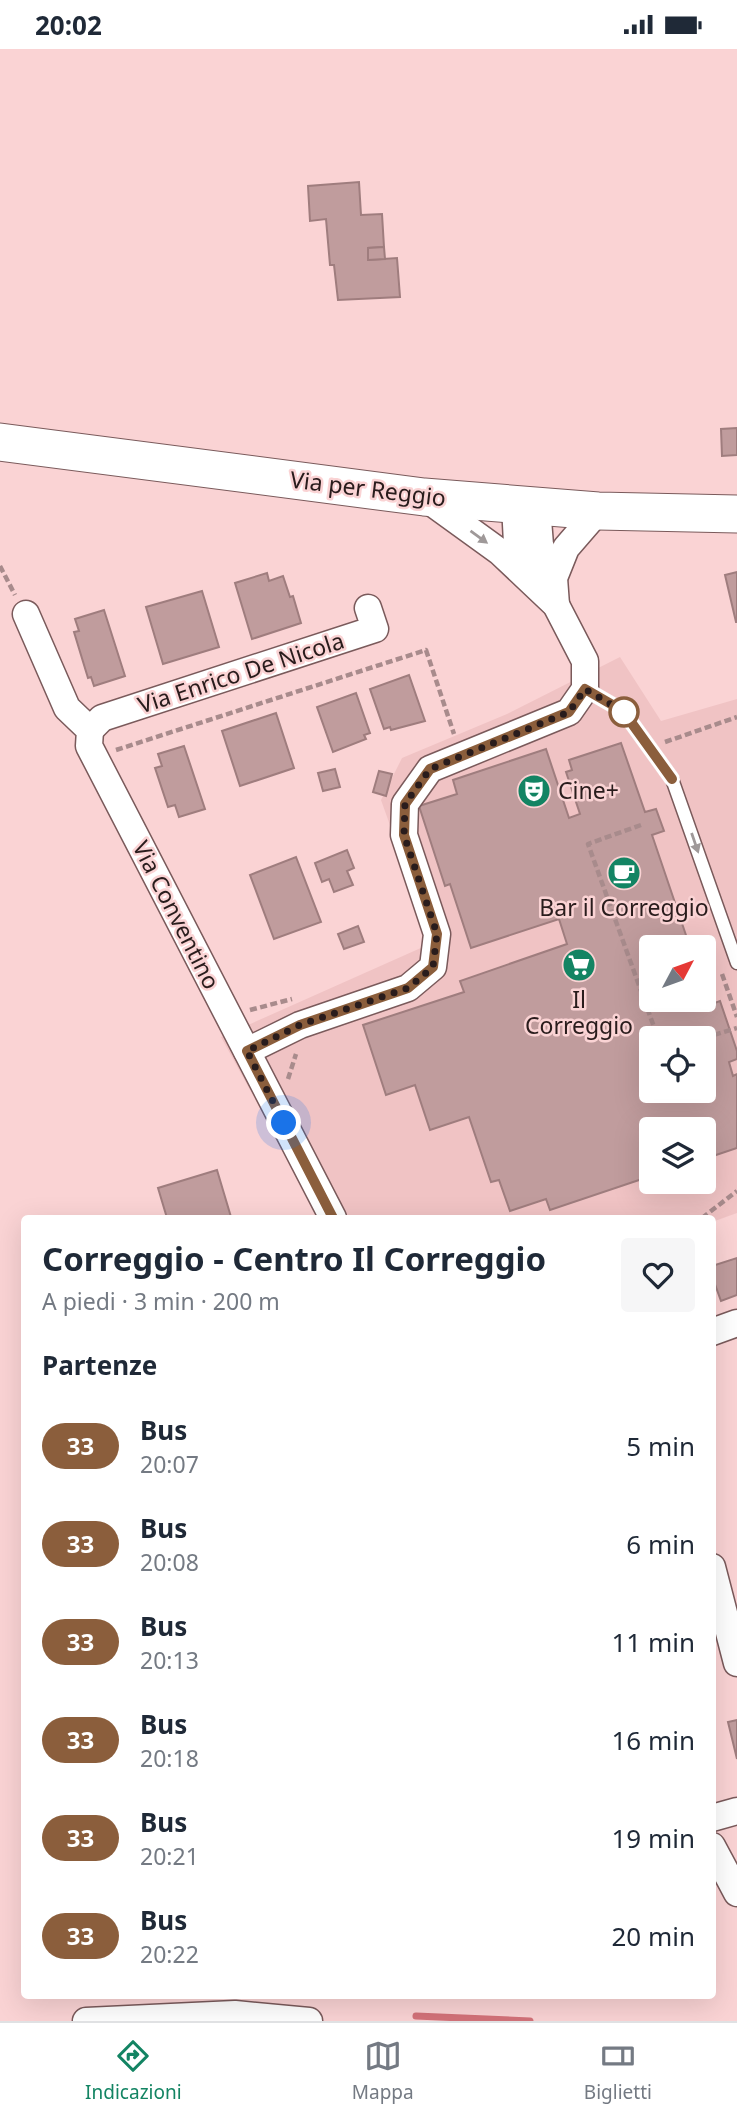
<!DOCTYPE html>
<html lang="it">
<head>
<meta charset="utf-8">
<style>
  :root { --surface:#fff; --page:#f6f6f7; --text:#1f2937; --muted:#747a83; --line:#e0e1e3; --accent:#138463 }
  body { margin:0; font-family:"Noto Sans",sans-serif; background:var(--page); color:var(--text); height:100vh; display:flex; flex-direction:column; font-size:26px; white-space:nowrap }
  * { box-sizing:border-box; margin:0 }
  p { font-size:23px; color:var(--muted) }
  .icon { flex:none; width:38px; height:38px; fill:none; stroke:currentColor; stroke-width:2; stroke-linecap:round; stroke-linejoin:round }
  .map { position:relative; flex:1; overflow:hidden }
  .sheet { position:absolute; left:21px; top:1166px; width:695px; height:784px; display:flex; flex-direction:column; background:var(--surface); border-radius:7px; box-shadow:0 7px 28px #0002 }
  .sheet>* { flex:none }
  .badge { padding:0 14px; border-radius:23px; font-size:24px; line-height:46px }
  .needle { width:46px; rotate:49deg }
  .buttons { position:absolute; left:639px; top:886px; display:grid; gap:14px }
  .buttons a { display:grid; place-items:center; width:77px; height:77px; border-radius:7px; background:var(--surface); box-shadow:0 7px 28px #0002; font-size:35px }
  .you { position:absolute; width:35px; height:35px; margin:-18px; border:5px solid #fff; border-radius:50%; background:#1a73e8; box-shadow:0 0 0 10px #1a73e833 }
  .map>.badge { position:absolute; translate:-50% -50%; box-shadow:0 0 0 4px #fff }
  h2 { padding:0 21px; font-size:26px; line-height:63px }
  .round { display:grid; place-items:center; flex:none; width:74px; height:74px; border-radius:7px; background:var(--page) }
  .head { display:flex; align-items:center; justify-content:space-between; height:119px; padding:0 21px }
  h1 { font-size:33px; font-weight:700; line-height:52px }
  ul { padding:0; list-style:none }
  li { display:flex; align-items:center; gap:21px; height:98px; padding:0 21px }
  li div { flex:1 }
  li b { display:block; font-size:26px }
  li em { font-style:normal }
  li .badge { min-width:77px; font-weight:700; text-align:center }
  .status { display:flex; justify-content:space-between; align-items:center; height:49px; padding:0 35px; background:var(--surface); direction:ltr }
  .status svg { height:19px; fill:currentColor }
  .dock { display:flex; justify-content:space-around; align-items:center; height:98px; border-top:2px solid var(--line); background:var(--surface); font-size:19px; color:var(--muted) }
  .dock a { display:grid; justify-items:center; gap:4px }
  .dock .selected { color:var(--accent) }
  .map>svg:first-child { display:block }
  .built { fill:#f0c3c4; fill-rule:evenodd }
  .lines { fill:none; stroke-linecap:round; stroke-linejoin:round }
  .stream { stroke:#d37279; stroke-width:7 }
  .building { fill:#c09c9d; stroke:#9f7d7e; stroke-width:2; fill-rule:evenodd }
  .service-casing { stroke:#7a5a5b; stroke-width:15 }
  .minor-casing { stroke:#7a5a5b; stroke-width:29 }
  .secondary-casing { stroke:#7a5a5b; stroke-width:39 }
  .path { stroke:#a88b8c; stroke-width:4.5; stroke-dasharray:7 3.5; stroke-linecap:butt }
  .service { stroke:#fff; stroke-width:12 }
  .minor { stroke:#fff; stroke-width:26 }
  .secondary { stroke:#fff; stroke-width:37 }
  .oneway { fill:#9f9999 }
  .line-casing { stroke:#fff; stroke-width:16 }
  .line { stroke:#8b5e3c; stroke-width:10 }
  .walk { stroke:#291c1c; stroke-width:7; stroke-dasharray:0 12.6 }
  .stop-dot { fill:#fff; stroke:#8b5e3c; stroke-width:3.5 }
  .labels { text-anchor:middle; stroke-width:5; stroke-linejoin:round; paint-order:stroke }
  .street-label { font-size:23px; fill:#291c1c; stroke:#fad3d4 }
  .poi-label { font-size:23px; fill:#291c1c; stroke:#fad3d4 }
</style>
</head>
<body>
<div class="status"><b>20:02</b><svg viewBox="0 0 49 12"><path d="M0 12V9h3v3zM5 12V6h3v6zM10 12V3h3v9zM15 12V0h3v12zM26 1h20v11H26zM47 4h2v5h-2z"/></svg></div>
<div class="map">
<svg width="737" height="1972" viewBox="0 0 737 1972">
  <rect width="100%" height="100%" fill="#fad3d4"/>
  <path class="built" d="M620,608L661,672L737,650V1164L712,1173V1169H320L221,988L432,894L381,751L402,709L507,665ZM651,898H704V950H651ZM651,989H704V1041H651ZM651,1080H704V1132H651Z"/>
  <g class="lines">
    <polyline class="stream" points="416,1967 530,1972"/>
  </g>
  <g class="building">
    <polygon points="359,133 361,166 382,165 384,198 368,199 368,211 397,209 400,248 338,251 334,216 330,216 326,170 310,172 308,137"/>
    <polygon points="384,198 385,210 368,211 368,199"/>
    <polygon points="737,379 737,406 722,407 721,380"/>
    <polygon points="737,523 737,573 736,573 725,526"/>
    <polygon points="267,524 269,532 283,527 290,548 293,547 301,574 252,590 235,534"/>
    <polygon points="202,542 219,598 163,615 146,558"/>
    <polygon points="104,561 125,627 94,637 91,628 88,629 74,583 79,582 75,570"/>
    <polygon points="409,626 425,672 391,681 390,678 384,680 370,640"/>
    <polygon points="356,644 370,684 364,686 366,690 333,703 317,658"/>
    <polygon points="276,664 294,719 240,737 222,682"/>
    <path d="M621,694L645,763L656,760L664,782L652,786L690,898H651V950H704V939L709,956L720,952L737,1002V1010L729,1013L733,1027L737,1025V1099L704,1110V1080H651V1127L550,1161L546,1150L510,1162L499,1131L491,1133L469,1068L430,1081L415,1036L386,1046L363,976L464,943L460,932L567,895L559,870L471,899L450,835L445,837L419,757L457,745L453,731L546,700L569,769L580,765L566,723L572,721L569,711ZM651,989H704V1041H651Z"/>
    <polygon points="184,697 205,760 179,768 175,756 168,758 155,719 162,717 158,705"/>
    <polygon points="335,720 340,738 323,742 318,724"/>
    <polygon points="379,722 392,725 386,747 373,743"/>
    <polygon points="347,801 354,819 347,822 353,836 334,843 329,830 322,833 315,814"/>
    <polygon points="296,808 321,873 274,890 250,826"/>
    <polygon points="358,877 364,893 344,900 338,885"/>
    <polygon points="217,1121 231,1168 167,1169 158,1139"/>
    <polygon points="737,1209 737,1246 721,1252 712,1227 712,1217"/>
    <polygon points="737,1671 737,1710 728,1673"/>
  </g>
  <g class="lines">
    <defs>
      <polyline id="service" points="585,640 623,662 672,730 737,914"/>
      <g id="minor">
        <polyline points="515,456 517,494 526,527"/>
        <polyline points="537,458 540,496 554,529"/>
        <polyline points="556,556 554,529 566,499 598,462"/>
        <polyline points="26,565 67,659 90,681 89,697 333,1169"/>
        <polyline points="90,681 102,669 375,580 368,559"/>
        <polyline points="247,1002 300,976 408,939 433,918 437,885 404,786 405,755 430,720 569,663 585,640 585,612 556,556 500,503 424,448"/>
        <polyline points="712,1283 737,1274"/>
        <polyline points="712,1518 737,1614"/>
        <polyline points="712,1769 737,1762"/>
        <polyline points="712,1797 737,1844"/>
        <polyline points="86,1972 235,1965 309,1972"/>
      </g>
      <polyline id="secondary" points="0,393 424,448 598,462 737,465"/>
    </defs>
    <use href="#service" class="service-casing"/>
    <use href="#minor" class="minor-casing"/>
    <use href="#secondary" class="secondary-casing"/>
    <g class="path">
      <polyline points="0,517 15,546"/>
      <polyline points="665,693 737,668"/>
      <polyline points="116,701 426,601 454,685"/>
      <polyline points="641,776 588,795 658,989"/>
      <polyline points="722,925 737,968"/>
      <polyline points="250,961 292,950"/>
      <polyline points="704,989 737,979"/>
      <polyline points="641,1010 651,1007"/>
      <polyline points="288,1030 296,1005"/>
      <polyline points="702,1169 737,1142"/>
    </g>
    <use href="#service" class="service"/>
    <use href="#minor" class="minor"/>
    <use href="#secondary" class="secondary"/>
  </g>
  <defs><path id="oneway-solid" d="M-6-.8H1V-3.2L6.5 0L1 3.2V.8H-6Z" transform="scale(1.75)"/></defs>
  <g class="oneway">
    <use href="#oneway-solid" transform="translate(479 488) rotate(36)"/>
    <use href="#oneway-solid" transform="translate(695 794) rotate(71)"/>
  </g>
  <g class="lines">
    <defs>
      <polyline id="line" points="333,1169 247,1002 300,976 408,939 433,918 437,885 404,786 405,755 430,720 569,663 585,640 623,662 672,730"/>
    </defs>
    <use href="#line" class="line-casing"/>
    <use href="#line" class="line"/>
    <polyline class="walk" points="284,1074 247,1002 300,976 408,939 433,918 437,885 404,786 405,755 430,720 569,663 585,640 624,663"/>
  </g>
  <defs>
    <symbol id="theatre-disc" viewBox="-11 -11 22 22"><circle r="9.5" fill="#138463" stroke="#fad3d4"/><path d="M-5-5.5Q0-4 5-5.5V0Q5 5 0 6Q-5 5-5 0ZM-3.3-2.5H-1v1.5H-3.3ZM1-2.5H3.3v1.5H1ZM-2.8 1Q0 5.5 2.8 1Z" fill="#fff"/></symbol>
    <symbol id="cafe-disc" viewBox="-11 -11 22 22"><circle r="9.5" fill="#138463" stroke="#fad3d4"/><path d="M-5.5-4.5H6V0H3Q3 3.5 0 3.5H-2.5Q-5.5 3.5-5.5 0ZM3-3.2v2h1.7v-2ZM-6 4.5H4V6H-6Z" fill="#fff"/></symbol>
    <symbol id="supermarket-disc" viewBox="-11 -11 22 22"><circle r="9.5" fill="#138463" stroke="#fad3d4"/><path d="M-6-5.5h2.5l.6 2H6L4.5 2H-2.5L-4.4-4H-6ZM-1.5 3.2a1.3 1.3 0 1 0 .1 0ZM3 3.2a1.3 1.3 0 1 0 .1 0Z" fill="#fff"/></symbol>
  </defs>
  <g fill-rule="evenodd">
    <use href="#theatre-disc" x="515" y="723" width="38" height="38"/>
    <use href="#cafe-disc" x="605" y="805" width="38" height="38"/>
    <use href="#supermarket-disc" x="560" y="897" width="38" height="38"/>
  </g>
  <circle class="stop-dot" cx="624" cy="663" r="14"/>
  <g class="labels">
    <g class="street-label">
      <text transform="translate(368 440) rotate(7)" y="8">Via per Reggio</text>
      <text transform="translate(241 624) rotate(-18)" y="8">Via Enrico De Nicola</text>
      <text transform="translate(176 866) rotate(63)" y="8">Via Conventino</text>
    </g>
    <g class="poi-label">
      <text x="558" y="750" text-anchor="start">Cine+</text>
      <text x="624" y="867">Bar il Correggio</text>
      <text x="579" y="959">Il<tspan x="579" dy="26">Correggio</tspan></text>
    </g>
  </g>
</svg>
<div class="buttons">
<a><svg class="needle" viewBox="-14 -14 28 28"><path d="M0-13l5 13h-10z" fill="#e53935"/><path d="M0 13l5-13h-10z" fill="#747a83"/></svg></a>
<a><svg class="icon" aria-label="locate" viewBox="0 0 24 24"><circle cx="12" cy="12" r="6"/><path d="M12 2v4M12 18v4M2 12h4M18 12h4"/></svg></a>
<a><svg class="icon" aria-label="layers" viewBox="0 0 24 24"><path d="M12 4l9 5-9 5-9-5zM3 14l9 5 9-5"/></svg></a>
</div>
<div class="you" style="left:284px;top:1074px"></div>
<section class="sheet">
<div class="head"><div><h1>Correggio - Centro Il Correggio</h1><p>A piedi · 3 min · 200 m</p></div><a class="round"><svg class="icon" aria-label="heart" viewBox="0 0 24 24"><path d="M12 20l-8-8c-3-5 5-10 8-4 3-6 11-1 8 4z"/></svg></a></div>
<h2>Partenze</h2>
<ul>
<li><span class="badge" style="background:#8b5e3c;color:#fff">33</span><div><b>Bus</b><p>20:07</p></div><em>5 min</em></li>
<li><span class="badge" style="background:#8b5e3c;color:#fff">33</span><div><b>Bus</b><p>20:08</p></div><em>6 min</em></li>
<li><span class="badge" style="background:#8b5e3c;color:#fff">33</span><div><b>Bus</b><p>20:13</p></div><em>11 min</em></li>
<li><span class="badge" style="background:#8b5e3c;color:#fff">33</span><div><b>Bus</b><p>20:18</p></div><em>16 min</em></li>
<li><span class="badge" style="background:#8b5e3c;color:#fff">33</span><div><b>Bus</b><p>20:21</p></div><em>19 min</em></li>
<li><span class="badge" style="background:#8b5e3c;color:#fff">33</span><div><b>Bus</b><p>20:22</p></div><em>20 min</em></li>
</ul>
</section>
</div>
<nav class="dock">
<a class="selected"><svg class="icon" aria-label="directions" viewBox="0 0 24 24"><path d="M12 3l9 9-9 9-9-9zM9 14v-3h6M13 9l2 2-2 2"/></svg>Indicazioni</a>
<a><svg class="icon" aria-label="map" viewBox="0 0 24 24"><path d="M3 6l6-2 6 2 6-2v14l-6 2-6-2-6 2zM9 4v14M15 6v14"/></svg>Mappa</a>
<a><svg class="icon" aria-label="tickets" viewBox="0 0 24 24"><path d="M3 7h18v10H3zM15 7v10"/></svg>Biglietti</a>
</nav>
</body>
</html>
